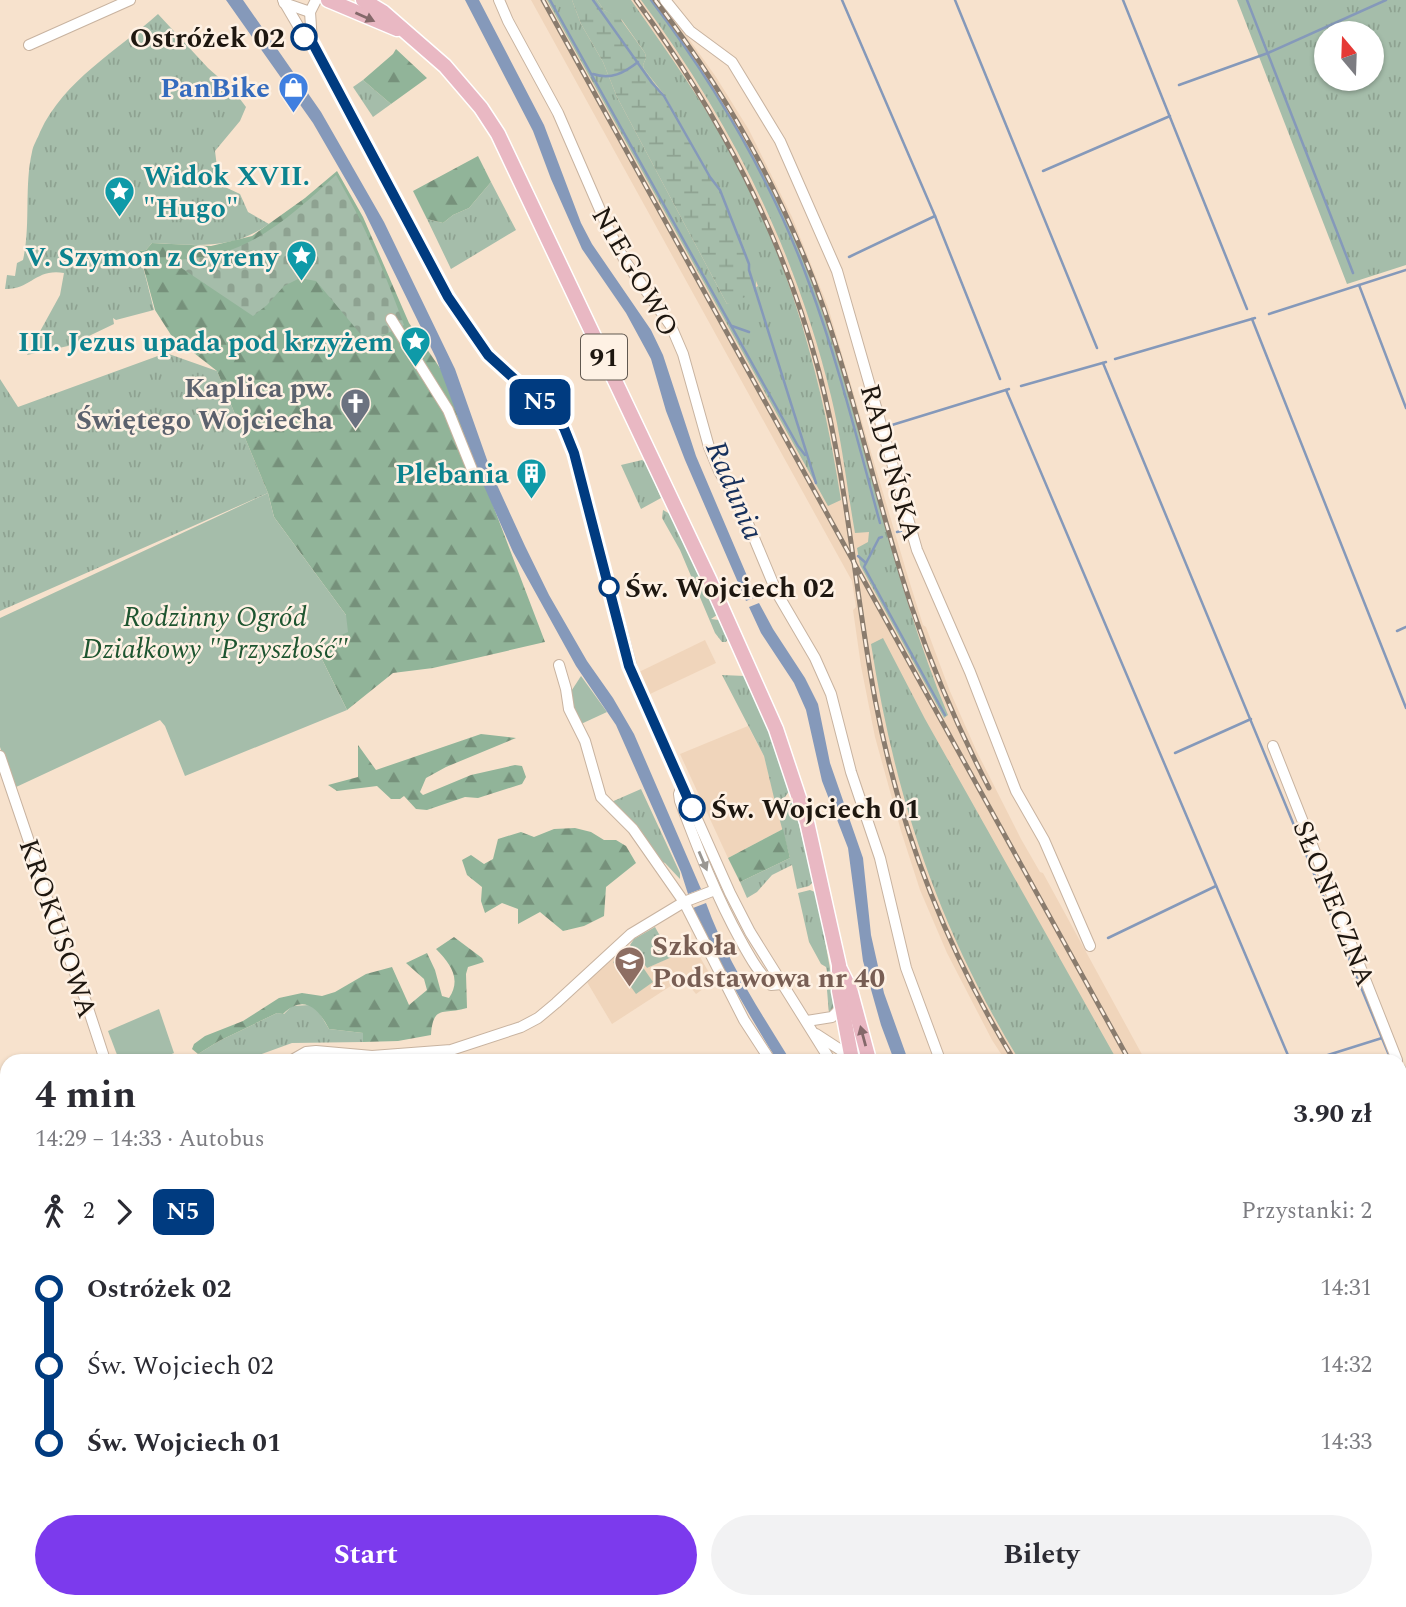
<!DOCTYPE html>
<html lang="pl">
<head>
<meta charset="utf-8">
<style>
  :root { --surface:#fff; --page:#f2f2f3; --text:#2b2b33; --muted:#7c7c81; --accent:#7c3aed }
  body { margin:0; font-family:Spectral,serif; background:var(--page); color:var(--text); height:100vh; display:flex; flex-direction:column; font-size:26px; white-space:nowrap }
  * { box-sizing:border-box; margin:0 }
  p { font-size:23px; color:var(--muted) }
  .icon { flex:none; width:38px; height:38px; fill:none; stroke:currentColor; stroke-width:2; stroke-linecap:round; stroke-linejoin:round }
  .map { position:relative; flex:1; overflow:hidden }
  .drawer { position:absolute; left:0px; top:1054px; width:1407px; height:555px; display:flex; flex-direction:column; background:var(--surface); border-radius:21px 21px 0 0; box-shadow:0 2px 5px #0004 }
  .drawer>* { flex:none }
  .badge { padding:0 14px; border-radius:10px; font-size:24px; line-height:46px }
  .needle { width:46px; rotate:341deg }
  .controls { position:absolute; left:1314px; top:21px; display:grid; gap:14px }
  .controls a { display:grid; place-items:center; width:70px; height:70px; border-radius:50%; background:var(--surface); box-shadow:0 2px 5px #0004; font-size:35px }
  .map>.badge { position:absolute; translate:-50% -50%; box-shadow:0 0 0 4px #fff }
  .legs { display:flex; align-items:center; gap:10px; height:77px; padding:0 35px; font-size:23px }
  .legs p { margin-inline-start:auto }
  .summary { display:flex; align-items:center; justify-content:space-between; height:119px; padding:0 35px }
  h1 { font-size:38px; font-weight:700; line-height:52px }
  .action { display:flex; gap:14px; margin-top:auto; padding:14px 35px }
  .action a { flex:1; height:80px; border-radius:42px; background:var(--accent); color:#fff; font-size:28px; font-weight:700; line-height:80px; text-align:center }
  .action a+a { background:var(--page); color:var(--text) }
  ul { padding:0 35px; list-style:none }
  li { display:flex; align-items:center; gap:24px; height:77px; font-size:26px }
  li i { display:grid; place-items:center; width:10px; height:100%; margin:0 9px; background:currentColor }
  li i::after { content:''; width:18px; height:18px; margin:-9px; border:5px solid; border-radius:50%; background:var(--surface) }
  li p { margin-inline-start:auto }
  li:first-child i { background:linear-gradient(#0000 50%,currentColor 0) }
  li:last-child i { background:linear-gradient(currentColor 50%,#0000 0) }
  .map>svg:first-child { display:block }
  .built { fill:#f0d5bb }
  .grass { fill:url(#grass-tufts); fill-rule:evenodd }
  .forest { fill:url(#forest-firs) }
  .wetland { fill:url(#wetland-marsh) }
  .cemetery { fill:url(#cemetery-stones) }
  .green { fill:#a5bdaa }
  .water { fill:#8599ba }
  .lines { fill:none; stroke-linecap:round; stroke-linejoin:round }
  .stream { stroke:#8599ba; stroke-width:2.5 }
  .street-casing { stroke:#c8b3a0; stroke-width:12 }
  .primary-casing { stroke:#fff; stroke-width:17 }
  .street { stroke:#fff; stroke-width:10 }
  .primary { stroke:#e9b8c3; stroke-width:14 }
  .rail-casing { stroke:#8a7c6e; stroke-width:5 }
  .rail { stroke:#fef1e4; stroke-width:2.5; stroke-dasharray:8; stroke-linecap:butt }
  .oneway { fill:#84686a }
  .oneway2 { fill:#9a9793 }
  .line-1-casing { stroke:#fff; stroke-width:16 }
  .line-1 { stroke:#003b80; stroke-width:10 }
  .stop-1-dot { fill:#fff; stroke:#003b80; stroke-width:3.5 }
  .labels { text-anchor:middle; stroke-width:5; stroke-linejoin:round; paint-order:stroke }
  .shield { fill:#fef1e4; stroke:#615850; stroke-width:2 }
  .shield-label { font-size:26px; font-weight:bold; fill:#1e1710 }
  .stop-label { font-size:28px; font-weight:bold; fill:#1e1710; stroke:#fef1e4; text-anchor:start }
  .shop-label { font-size:28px; font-weight:bold; fill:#366cbe; stroke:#fef1e4; text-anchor:end }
  .culture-label { font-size:28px; font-weight:bold; fill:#0d838f; stroke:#fef1e4; text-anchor:end }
  .street-label { font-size:28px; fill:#1e1710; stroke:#fef1e4 }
  .worship-label { font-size:28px; font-weight:bold; fill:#5b616d; stroke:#fef1e4; text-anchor:end }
  .park-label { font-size:28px; font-style:italic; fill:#1e5530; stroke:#fef1e4 }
  .education-label { font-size:28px; font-weight:bold; fill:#785e54; stroke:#fef1e4; text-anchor:start }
  .water-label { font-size:30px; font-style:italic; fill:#16305c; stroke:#fef1e4 }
</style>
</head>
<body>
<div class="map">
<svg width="1406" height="1607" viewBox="0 0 1406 1607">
  <defs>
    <pattern id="grass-tufts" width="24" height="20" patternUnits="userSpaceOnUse" patternTransform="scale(1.75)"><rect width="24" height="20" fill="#a5bdaa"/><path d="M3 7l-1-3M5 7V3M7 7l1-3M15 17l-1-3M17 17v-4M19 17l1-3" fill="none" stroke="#8ea291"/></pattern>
    <pattern id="forest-firs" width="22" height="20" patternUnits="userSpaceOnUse" patternTransform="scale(1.75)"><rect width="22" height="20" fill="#91b499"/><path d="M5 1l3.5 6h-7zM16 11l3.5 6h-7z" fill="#76917b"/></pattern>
    <pattern id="wetland-marsh" width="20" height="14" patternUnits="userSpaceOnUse" patternTransform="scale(1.75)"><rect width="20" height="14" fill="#a5bdaa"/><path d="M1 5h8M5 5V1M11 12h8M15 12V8" fill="none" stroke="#8ea291"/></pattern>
    <pattern id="cemetery-stones" width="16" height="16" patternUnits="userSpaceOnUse" patternTransform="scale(1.75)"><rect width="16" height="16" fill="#a5bdaa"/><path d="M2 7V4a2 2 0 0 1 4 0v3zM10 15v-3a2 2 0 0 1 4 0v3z" fill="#8ea291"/></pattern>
  </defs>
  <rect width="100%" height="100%" fill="#f7e2cd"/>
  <g class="built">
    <polygon points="531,0 661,0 716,77 749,130 792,217 828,307 908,577 923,625 926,627 949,689 976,750 1021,839 1040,872 1043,873 1145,1060 1005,1060 992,1040 947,953 920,890 901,831 875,737 861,666 853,610 856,607 852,581"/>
    <polygon points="705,640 716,663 650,694 639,672"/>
    <polygon points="748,726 764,756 783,829 728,858 680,754"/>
    <polygon points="632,947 647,968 694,947 714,981 696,994 683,978 612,1024 587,982 619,951"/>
    <polygon points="1400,1526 1406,1537 1406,1601 1400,1590"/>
  </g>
  <g class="grass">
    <path d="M547,0H572L581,24L603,62L617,97L727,304L758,286L720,190L710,177L665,96L644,69L643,65L646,58L645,53L622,20L604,10L597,0H631C669,54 707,107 738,166C792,270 823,384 841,500L828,506Z"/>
    <path d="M641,0H651C717,88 775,181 813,285C865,427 890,576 948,715L944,718L860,565L857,548L868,542L869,532L855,533C847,488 842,441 831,396C795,249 731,122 641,0Z"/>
    <path d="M1237,0H1406V265L1347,284ZM1326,33H1372V79H1326Z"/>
    <path d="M158,14L208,68L234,91L246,107L240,121L215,151L217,167L225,187L240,194L248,212L269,224C231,251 196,245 152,243L146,250L139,251L154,310L116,320L113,318L114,324L68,346L27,355L60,295L64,273C36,268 30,290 5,289L7,275L15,276L17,263L23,260C31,225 24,187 32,152C33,145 38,138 40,132C65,79 116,52 158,14Z"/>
    <polygon points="363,80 391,104 373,117 353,87"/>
    <polygon points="491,182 516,230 451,269 427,219 443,223 453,215 469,208"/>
    <polygon points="166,353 217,371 268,493 0,611 0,379 18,407"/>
    <polygon points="642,460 646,462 661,498 641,509 621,465"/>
    <polygon points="663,510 670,514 717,615 711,619 719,620 728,639 726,642 722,642 715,633 680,550 662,518"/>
    <path d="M883,638L925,719L1117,1060H1019C938,927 895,797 871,644Z"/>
    <polygon points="722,675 745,676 763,715 790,790 785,797 775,802 764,756"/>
    <polygon points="641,789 680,873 680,879 665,863 660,861 609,803"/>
    <polygon points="788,801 792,801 794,804 813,882 809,886 797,889 792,865 772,875 757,892 747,898 740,882 790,858 776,806"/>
    <polygon points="810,890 815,892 817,897 835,996 834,1007 829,1014 827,990 830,986 826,967 821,964 809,942 798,893"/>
    <polygon points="655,927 672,957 647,968 630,945 634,939"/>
    <polygon points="310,1005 317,1009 329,1029 363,1033 363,1042 292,1043 259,1055 228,1057 198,1054 219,1041 277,1013 284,1014 292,1006"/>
    <polygon points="7,1290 7,1362 0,1340 0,1292"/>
  </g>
  <g class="forest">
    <polygon points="396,49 427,78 391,104 363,80 393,54"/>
    <polygon points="478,156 491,182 469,208 453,215 443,223 427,219 413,191"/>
    <polygon points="337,171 363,217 409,323 442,371 545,642 433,668 393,673 347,710 316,647 346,615 274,517 268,493 217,371 171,335 155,310 139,251 146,250 152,243 211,246 252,236 305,198"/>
    <polygon points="481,734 516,738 446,767 426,778 420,792 423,795 471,775 515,765 522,766 526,777 522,784 478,798 465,797 427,810 416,809 404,796 400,799 391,799 377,786 337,791 328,785 358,777 358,745 376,770"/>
    <polygon points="575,828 591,832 604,840 616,840 626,846 636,863 606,887 604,916 584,926 563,931 540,912 518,924 518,909 502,903 485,913 481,901 482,887 467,875 462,860 471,855 484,864 493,859 498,839 521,832 534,837 554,829"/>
    <polygon points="783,829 790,858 740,882 728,858"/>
    <path d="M454,937L482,958L484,962L468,967L466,974L467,1008C444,1015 433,1004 431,1035L398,1041L363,1042V1033L329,1029C318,1008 304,994 283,1014L277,1013L219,1041L198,1054L192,1049L194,1044L205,1036L243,1021L279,998L302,993L322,996L335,992L366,974L392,967L409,1005L427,990L424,979L406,963L427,953L435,970L442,996L449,998C462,979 450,963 436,949Z"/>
  </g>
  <polygon class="wetland" points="572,0 597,0 604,10 619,17 645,53 646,58 643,65 644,69 664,96 710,177 720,190 756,278 756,293 727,304 617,97 603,62 581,24"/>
  <path class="cemetery" d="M336,175C364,223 385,273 404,325L368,343L316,281L300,278L284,286L267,305L253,316L171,261C184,259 197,259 209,256C259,247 301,207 336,175Z"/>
  <g class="green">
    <polygon points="268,493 274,517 346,615 348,632 316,647 347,710 185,776 165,726 160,720 14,788 0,747 0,618"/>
    <polygon points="581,676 607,712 581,724 573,710 570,693"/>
    <polygon points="631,950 653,982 636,994 613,962"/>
    <polygon points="159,1009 174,1053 158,1060 119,1060 108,1031"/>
  </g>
  <g class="water">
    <polygon points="226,0 243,0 321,112 384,222 455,369 492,474 525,546 549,595 587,661 613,698 634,734 701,889 688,894 681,872 616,725 576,666 513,552 480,477 436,358 364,211 313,123"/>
    <polygon points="465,0 479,0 544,125 581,223 592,244 651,330 663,355 696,456 756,597 746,601 685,460 666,411 651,359 626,313 582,249 551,179 533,131"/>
    <polygon points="759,603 773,629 805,678 818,704 830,763 863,858 871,935 884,993 908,1060 894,1060 881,1025 863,961 848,848 822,781 806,710 794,683 761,633 749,607"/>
    <path d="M706,903C726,959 759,1010 790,1060H777C746,1011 718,960 693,908Z"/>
  </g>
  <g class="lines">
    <g class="stream">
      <polyline points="550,0 798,446 805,455"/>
      <polyline points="593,0 652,83 664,96 710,177 720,190 749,264 749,270 816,483"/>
      <path d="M651,0C716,86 772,181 809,283C838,361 858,443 880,523"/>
      <polyline points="842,0 935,216 1000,379"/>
      <polyline points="955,0 1097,348"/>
      <polyline points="1123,0 1247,309"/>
      <polyline points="1247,0 1353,273"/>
      <path d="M593,74C611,80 624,73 638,62"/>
      <polyline points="1179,85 1268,53 1386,0"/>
      <polyline points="1043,171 1170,116"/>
      <polyline points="849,257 935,216"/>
      <polyline points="1359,285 1406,408"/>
      <polyline points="1269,314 1406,270"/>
      <polyline points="1252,319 1406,708"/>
      <polyline points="732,326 749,332"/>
      <polyline points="1115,359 1255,318"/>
      <polyline points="1103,363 1391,1060"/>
      <polyline points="1021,386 1106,362"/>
      <polyline points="1006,390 1290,1060"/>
      <polyline points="892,425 1009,389"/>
      <polyline points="897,532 901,531"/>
      <polyline points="882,537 879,538 864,567 945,715"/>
      <polyline points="858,556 866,563"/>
      <polyline points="1397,631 1406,627"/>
      <polyline points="1175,753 1251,719"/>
      <polyline points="1108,938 1216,886"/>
      <polyline points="1312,1060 1382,1038"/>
      <polyline points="1400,1084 1406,1099"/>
      <polyline points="1400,1318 1406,1332"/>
    </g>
    <defs>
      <g id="street">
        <polyline points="283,0 304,36 312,42 448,297 488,354 556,417 564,428 574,453 635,680 730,893 750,932 830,1060"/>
        <polyline points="499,0 508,21 558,113 607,226 625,261 671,326 683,354 709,447 719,471 744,514 777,593 815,658 831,694 851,772 880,858 906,968 940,1060"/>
        <polyline points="665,0 690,31 732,62 780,141 837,271 917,550 970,672 1016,791 1044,840 1090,946"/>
        <polyline points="284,3 310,12"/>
        <polyline points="312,42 310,12 316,0"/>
        <polyline points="29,45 130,0"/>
        <polyline points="391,319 448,410 473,472"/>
        <polyline points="559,665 566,689 569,709 585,741 601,797 633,829 684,902 744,1020 770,1060"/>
        <polyline points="1273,746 1397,1060"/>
        <polyline points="0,756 40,874 50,909 84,996 105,1060"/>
        <path d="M682,786L679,794L680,801C698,849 716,896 741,941C750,957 758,972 771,985L782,984"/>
        <polyline points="807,1021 832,1017 842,1007"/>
        <polyline points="816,1034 853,1058"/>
        <polyline points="292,1060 306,1052 316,1051 372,1056 451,1050 521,1027 538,1018 556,1003 631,934 684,902 715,890"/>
        <polyline points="1400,1069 1406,1084"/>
        <polyline points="0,1222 7,1219"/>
        <polyline points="1400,1304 1406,1317"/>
        <polyline points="0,1373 7,1371"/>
        <polyline points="1402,1422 1406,1423"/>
        <polyline points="274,1601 277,1607"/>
        <polyline points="1040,1601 1044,1607"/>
        <polyline points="428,1607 440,1601"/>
      </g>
      <g id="primary">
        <polyline points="328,0 397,29"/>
        <polyline points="363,0 383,12 445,66 481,108 498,134 710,581 776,729 807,822 830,925 839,965 839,991 852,1060"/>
        <polyline points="840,969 850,989 869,1060"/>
        <polyline points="1112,1601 1115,1607"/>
      </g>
    </defs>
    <use href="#street" class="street-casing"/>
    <use href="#primary" class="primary-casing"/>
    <use href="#street" class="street"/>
    <use href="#primary" class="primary"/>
    <defs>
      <g id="rail">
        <polyline points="543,0 1129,1060"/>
        <path d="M636,0C719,114 783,235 819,372C847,479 855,591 875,699C899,827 946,949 1014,1060"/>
        <path d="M655,0C727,94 785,197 824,309C858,407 879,510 912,608C933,670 959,730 989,788"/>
        <polyline points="1400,1535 1406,1546"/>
        <polyline points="1400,1552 1406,1562"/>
        <polyline points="1400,1582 1406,1593"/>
      </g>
    </defs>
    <use href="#rail" class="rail-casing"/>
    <use href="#rail" class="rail"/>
  </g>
  <defs><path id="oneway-solid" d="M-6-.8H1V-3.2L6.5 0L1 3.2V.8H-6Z" transform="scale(1.75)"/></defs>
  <g class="oneway">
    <use href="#oneway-solid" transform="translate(365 17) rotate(24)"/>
    <use href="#oneway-solid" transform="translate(863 1036) rotate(-105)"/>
  </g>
  <use class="oneway2" href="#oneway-solid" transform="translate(703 861) rotate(67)"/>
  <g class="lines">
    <defs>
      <polyline id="line-1" points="304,37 312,42 448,297 488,355 556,417 564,428 574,453 629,666 692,808"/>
    </defs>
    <use href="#line-1" class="line-1-casing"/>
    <use href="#line-1" class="line-1"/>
  </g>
  <defs>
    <symbol id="shop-pin" viewBox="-11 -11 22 30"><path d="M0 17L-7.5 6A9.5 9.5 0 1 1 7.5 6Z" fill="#3f7fe0" stroke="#fef1e4"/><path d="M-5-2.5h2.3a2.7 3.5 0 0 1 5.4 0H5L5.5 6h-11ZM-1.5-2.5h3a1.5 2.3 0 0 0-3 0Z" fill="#fff"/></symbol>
    <symbol id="sight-pin" viewBox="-11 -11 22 30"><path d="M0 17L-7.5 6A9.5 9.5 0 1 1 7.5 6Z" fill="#0f9aa8" stroke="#fef1e4"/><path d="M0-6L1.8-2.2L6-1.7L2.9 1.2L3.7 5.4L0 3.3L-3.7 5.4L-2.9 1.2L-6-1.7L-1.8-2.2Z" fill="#fff"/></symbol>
    <symbol id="church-pin" viewBox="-11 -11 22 30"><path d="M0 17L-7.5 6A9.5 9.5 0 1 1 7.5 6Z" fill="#6b7280" stroke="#fef1e4"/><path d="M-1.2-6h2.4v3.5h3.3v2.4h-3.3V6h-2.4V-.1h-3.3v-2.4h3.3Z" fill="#fff"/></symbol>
    <symbol id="building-pin" viewBox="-11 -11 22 30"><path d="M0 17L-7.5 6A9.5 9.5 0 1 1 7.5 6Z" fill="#0f9aa8" stroke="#fef1e4"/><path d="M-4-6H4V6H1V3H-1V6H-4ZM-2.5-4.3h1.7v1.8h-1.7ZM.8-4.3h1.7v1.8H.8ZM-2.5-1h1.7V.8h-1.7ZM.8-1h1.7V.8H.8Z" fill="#fff"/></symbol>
    <symbol id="school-pin" viewBox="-11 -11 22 30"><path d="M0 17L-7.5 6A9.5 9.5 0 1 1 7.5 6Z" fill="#8d6e63" stroke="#fef1e4"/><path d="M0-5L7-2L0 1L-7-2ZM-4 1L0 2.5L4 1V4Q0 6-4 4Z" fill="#fff"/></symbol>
  </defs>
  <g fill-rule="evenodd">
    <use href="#shop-pin" x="276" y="70" width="35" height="47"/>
    <use href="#sight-pin" x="102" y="174" width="35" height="47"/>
    <use href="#sight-pin" x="284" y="238" width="35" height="47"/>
    <use href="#sight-pin" x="398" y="324" width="35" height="47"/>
    <use href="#church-pin" x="338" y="386" width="35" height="47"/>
    <use href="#building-pin" x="514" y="456" width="35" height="47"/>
    <use href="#school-pin" x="612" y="944" width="35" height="47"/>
  </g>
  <g class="stop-1-dot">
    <circle cx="304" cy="37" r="12"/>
    <circle cx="609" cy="587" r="9"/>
    <circle cx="692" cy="808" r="12"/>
  </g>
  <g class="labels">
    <rect class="shield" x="581" y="334.5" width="46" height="45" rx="5"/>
    <g class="shield-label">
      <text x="604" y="366">91</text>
    </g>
    <g class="stop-label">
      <text x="285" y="47" text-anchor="end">Ostróżek 02</text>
      <text x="625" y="597">Św. Wojciech 02</text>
      <text x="711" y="818">Św. Wojciech 01</text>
    </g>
    <g class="shop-label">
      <text x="270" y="97">PanBike</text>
    </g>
    <g class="culture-label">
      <text x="143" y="185" text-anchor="start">Widok XVII.<tspan x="143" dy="32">"Hugo"</tspan></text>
      <text x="278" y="266">V. Szymon z Cyreny</text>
      <text x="393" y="351">III. Jezus upada pod krzyżem</text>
      <text x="509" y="483">Plebania</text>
    </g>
    <g class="street-label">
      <text transform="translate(636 271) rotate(60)" y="10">NIEGOWO</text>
      <text transform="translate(892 462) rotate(74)" y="10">RADUŃSKA</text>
      <text transform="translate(1335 903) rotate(68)" y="10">SŁONECZNA</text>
      <text transform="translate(59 928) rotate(71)" y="10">KROKUSOWA</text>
    </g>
    <g class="worship-label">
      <text x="333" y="397">Kaplica pw.<tspan x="333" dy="32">Świętego Wojciecha</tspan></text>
    </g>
    <g class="park-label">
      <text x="215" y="626">Rodzinny Ogród<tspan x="215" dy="32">Działkowy "Przyszłość"</tspan></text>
    </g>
    <g class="education-label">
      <text x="652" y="955">Szkoła<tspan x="652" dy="32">Podstawowa nr 40</tspan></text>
    </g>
    <g class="water-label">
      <text transform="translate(735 490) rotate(67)" y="10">Radunia</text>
    </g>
  </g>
</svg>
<div class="controls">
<a><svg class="needle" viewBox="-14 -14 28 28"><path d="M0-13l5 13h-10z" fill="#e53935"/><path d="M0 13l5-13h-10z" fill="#7c7c81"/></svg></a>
</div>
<b class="badge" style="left:540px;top:402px;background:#003b80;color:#fff">N5</b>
<section class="drawer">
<div class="summary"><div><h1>4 min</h1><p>14:29 – 14:33 · Autobus</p></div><b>3.90 zł</b></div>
<div class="legs"><svg class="icon" aria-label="walk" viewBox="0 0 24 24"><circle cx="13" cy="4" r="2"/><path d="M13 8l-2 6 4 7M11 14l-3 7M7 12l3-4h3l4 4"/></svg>2<svg class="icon" aria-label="forward" viewBox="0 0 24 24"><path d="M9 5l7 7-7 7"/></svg><b class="badge" style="background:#003b80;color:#fff">N5</b><p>Przystanki: 2</p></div>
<ul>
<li><i style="color:#003b80"></i><b>Ostróżek 02</b><p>14:31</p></li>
<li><i style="color:#003b80"></i><span>Św. Wojciech 02</span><p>14:32</p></li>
<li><i style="color:#003b80"></i><b>Św. Wojciech 01</b><p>14:33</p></li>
</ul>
<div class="action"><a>Start</a><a>Bilety</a></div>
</section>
</div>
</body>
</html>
